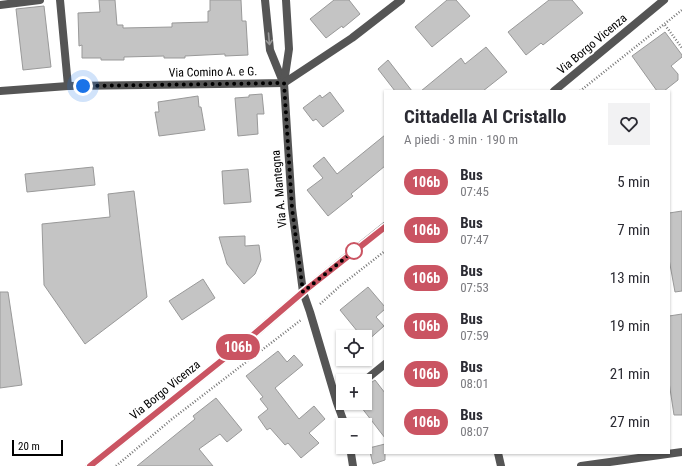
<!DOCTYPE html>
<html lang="it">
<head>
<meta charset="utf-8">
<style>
  :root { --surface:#fff; --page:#f2f2f3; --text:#2b2b33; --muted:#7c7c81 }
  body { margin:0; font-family:"Roboto Condensed",sans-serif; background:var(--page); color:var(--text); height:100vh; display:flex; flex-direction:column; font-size:15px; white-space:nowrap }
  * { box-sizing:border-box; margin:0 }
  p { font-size:13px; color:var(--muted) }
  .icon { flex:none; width:22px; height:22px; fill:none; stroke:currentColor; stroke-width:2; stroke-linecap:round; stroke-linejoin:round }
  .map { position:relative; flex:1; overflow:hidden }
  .drawer { position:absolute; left:384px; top:90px; width:286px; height:364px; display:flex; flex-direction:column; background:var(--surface); border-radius:0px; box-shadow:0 1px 3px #0004 }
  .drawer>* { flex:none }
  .badge { padding:0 8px; border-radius:13px; font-size:14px; line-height:26px }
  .tools { position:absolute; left:336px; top:330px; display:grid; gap:8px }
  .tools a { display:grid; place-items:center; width:36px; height:36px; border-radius:0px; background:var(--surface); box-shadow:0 1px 3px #0004; font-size:20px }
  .scale { position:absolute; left:12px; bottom:10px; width:51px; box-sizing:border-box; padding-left:4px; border:2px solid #000; border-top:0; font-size:11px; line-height:14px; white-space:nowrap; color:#000; -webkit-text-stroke:3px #fff; paint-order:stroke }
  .you { position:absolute; width:20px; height:20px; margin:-10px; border:3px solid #fff; border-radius:50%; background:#1a73e8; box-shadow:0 0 0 6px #1a73e833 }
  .map>.badge { position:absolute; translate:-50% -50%; box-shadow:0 0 0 2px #fff }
  .round { display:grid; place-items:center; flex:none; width:42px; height:42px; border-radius:0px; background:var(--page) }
  .head { display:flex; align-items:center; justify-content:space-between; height:68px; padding:0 20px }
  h1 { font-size:19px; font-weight:700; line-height:30px }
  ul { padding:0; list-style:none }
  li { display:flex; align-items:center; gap:12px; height:48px; padding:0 20px }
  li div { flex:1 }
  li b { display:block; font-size:15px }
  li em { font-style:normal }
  li .badge { min-width:44px; font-weight:700; text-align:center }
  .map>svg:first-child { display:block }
  .building { fill:#c4c4c4; stroke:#999 }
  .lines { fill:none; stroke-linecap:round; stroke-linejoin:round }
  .path { stroke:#777; stroke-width:2.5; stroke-dasharray:1 2; stroke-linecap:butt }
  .minor { stroke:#555; stroke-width:8 }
  .tertiary { stroke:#555; stroke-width:8 }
  .oneway { stroke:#999 }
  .line-casing { stroke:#fff; stroke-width:9 }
  .line { stroke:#ca5462; stroke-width:6 }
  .walk { stroke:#000; stroke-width:4; stroke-dasharray:0 7.2 }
  .stop-dot { fill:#fff; stroke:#ca5462; stroke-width:2 }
  .labels { text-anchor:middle; stroke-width:4; stroke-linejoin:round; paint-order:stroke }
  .street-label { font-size:12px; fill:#000; stroke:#fff }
</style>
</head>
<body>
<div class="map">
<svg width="682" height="466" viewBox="0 0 682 466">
  <rect width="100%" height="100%" fill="#fff"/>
  <g class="building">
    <polygon points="99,0 115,0 117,25 123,25 123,28 172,27 172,23 208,22 208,11 210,11 210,0 241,0 242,21 246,21 248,55 225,56 225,54 185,56 185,58 164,58 164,56 124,57 124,60 101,60 101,58 82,58 82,45 79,46 78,13 100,12"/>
    <polygon points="334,0 349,0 360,14 343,28 342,26 326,38 310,19"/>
    <polygon points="447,0 456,0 470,16 432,47 415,27"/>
    <polygon points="549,0 572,0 583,13 543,45 541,43 526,55 508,32"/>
    <polygon points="44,6 51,67 23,70 16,9"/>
    <polygon points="665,32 682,55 682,57 671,66 678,74 678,80 664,91 657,91 632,56"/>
    <polygon points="486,47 507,72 483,91 421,91 461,58 465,64"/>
    <polygon points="388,60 412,91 395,91 378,69"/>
    <polygon points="330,92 344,111 323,127 316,119 313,121 303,108 320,95 322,98"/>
    <polygon points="262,94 264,114 257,114 258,134 238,136 235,98 249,97 249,95"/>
    <polygon points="198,96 199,107 201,107 205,130 159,136 155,112 159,112 158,102"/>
    <polygon points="385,135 385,166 351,194 353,196 328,216 307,190 323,178 313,166 324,157 337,174"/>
    <polygon points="93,167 95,185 27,192 25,174"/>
    <polygon points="248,169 251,202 224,204 222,171"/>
    <polygon points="134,191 147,297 85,344 44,285 42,224 110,217 108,194"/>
    <polygon points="682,211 682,291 675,292 669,259 669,213"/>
    <polygon points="245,236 245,246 259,245 261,260 255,274 244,284 227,264 219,237"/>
    <polygon points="203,279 215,298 182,320 169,301"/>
    <polygon points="368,287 385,307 385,309 376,317 384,326 366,342 365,337 362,337 340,310"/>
    <polygon points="0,292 8,292 22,385 0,388"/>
    <polygon points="682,314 682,415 674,415 669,382 669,316"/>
    <polygon points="278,351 287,362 294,355 303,365 275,388 299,419 314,406 325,419 309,433 319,443 301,458 288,443 285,445 270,428 267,430 258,417 268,409 260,399 263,397 246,376"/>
    <polygon points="375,380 385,393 385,438 358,403 365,403 365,387"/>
    <polygon points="216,398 242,430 227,442 220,434 199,449 213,466 137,466 195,419 193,416"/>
    <polygon points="385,444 385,460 373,464 369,448"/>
  </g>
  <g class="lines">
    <g class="path">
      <polyline points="665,25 682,48"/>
      <polyline points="580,91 682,10"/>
      <polyline points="320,304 340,286 385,251"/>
      <polyline points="116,466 172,419 301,320"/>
    </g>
    <g class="minor">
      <polyline points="60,0 68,86"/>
      <polyline points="265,0 270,50 283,82"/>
      <polyline points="286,0 289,49 284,83 292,208 303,292 310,312 337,403 345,425"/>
      <polyline points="0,5 40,0"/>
      <polyline points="0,91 68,86 284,83 352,38 401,0"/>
      <polyline points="364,381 385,364"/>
      <polyline points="350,447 353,466"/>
      <polyline points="498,453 501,466"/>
      <polyline points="581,466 682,452"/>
    </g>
    <g class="tertiary">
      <polyline points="554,91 664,0"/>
      <polyline points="90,466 246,341 303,292 385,226"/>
    </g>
  </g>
  <defs><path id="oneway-shaft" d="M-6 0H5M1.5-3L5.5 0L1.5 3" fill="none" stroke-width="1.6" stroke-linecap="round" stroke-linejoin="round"/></defs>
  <use class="oneway" href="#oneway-shaft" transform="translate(269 39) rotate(85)"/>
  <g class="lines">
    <defs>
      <polyline id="line" points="90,466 246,341 303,292 385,227"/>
    </defs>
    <use href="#line" class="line-casing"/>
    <use href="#line" class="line"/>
    <polyline class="walk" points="83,86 284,83 292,208 303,292 354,251"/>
  </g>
  <circle class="stop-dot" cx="354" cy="251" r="8"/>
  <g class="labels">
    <g class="street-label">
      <text transform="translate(592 44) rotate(-40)" y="4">Via Borgo Vicenza</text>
      <text transform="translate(213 72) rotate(-1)" y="4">Via Comino A. e G.</text>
      <text transform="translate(279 189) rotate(-95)" y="4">Via A. Mantegna</text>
      <text transform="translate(165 390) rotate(-39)" y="4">Via Borgo Vicenza</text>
    </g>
  </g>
</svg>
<div class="tools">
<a><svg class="icon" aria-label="locate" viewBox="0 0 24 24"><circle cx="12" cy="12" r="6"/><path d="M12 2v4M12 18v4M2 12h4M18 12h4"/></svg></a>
<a>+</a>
<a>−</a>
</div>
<div class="scale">20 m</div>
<div class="you" style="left:83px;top:86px"></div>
<b class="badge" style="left:238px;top:347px;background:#ca5462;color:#fff">106b</b>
<section class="drawer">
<div class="head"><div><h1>Cittadella Al Cristallo</h1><p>A piedi · 3 min · 190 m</p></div><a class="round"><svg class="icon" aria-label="heart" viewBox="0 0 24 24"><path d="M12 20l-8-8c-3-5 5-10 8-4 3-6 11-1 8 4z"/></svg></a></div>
<ul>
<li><span class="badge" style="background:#ca5462;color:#fff">106b</span><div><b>Bus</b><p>07:45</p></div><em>5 min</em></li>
<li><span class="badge" style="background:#ca5462;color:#fff">106b</span><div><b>Bus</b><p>07:47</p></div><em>7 min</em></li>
<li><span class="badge" style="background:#ca5462;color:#fff">106b</span><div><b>Bus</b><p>07:53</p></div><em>13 min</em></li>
<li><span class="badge" style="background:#ca5462;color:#fff">106b</span><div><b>Bus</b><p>07:59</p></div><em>19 min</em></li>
<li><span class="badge" style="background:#ca5462;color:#fff">106b</span><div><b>Bus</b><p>08:01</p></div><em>21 min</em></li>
<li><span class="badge" style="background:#ca5462;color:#fff">106b</span><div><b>Bus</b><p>08:07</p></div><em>27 min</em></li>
</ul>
</section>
</div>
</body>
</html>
